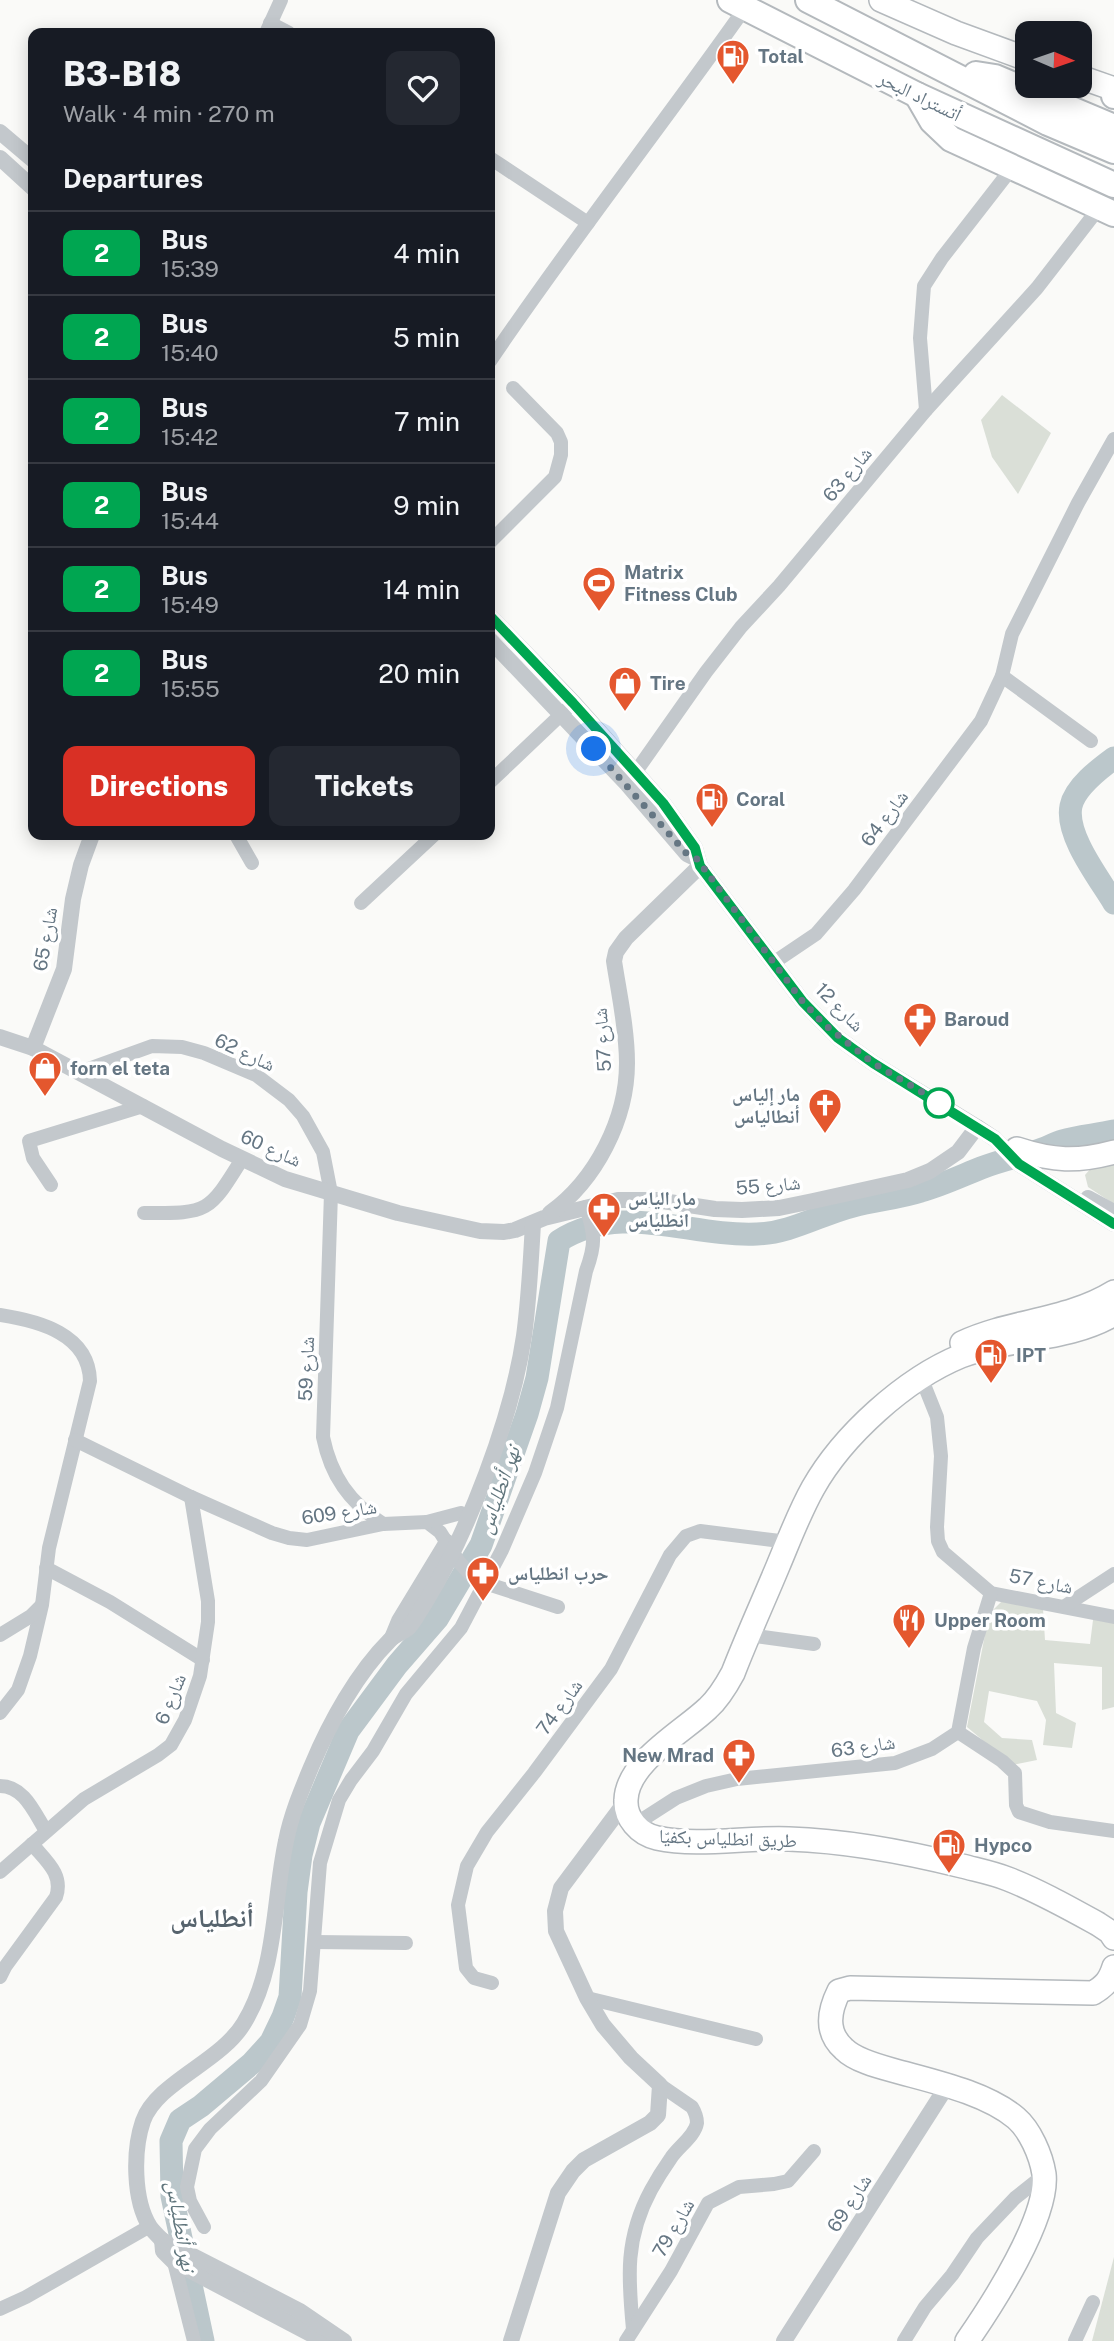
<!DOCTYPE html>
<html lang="en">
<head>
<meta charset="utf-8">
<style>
  :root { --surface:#171b24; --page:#242831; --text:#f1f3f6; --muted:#9ea1a6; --line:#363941; --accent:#d93025 }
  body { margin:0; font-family:"Public Sans","Noto Naskh Arabic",sans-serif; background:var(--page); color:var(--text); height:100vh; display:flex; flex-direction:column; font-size:26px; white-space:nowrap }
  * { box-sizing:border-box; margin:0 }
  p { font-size:23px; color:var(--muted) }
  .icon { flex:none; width:38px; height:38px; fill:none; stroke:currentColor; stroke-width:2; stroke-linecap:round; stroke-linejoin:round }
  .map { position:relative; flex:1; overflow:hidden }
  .sheet { position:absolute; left:28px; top:28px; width:467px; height:812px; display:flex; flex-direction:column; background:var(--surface); border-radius:14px; box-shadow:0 4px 18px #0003 }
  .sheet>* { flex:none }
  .badge { padding:0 14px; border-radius:10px; font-size:24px; line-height:46px }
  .needle { width:46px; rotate:92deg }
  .controls { position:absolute; left:1015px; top:21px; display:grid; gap:14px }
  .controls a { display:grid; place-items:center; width:77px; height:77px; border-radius:14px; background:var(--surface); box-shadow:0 4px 18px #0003; font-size:35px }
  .you { position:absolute; width:35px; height:35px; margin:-18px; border:5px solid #fff; border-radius:50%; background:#1a73e8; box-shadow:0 0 0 10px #1a73e833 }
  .map>.badge { position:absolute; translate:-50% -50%; box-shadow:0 0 0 4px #fff }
  h2 { padding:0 35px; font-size:26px; line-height:63px }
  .round { display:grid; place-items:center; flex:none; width:74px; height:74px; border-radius:14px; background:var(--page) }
  .head { display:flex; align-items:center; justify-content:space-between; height:119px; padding:0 35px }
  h1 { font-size:33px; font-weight:800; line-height:52px }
  .cta { display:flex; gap:14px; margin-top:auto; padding:14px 35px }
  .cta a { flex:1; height:80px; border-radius:14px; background:var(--accent); color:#fff; font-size:28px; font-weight:800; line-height:80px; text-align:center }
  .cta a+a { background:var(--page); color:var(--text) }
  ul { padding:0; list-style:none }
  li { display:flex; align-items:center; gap:21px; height:84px; padding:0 35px; border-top:2px solid var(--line) }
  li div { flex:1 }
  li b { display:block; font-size:26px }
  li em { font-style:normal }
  li .badge { min-width:77px; font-weight:700; text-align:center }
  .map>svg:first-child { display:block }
  .green { fill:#dadfd7 }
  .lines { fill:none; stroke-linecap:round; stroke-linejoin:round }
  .river { stroke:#bbc7cb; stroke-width:23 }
  .trunk-casing { stroke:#b4b9bd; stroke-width:26 }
  .motorway-casing { stroke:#b4b9bd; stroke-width:28 }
  .minor { stroke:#c3c8cc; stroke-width:14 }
  .tertiary { stroke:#c3c8cc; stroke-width:16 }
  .trunk { stroke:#fff; stroke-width:23 }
  .motorway { stroke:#fff; stroke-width:24 }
  .line-casing { stroke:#fff; stroke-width:16 }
  .line { stroke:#00a651; stroke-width:10 }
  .walk { stroke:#657683; stroke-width:7; stroke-dasharray:0 12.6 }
  .stop-dot { fill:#fff; stroke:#00a651; stroke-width:3.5 }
  .labels { text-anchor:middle; stroke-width:7; stroke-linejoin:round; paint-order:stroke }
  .poi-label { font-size:19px; font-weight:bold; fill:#657683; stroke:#fff; text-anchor:start }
  .street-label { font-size:19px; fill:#657683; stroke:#fff }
  .water-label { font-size:21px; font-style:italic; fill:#60757c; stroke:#fff }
  .district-label { font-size:26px; font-weight:bold; fill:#57646e; stroke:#fff }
</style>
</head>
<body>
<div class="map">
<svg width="1114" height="2341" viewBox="0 0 1114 2341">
  <rect width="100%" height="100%" fill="#fafaf8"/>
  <g class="green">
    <polygon points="1002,395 1051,433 1018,494 992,457 981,420"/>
    <polygon points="1114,1164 1114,1204 1088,1187 1085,1175 1092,1167"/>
    <polygon points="1002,1601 1043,1609 1045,1640 1090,1644 1094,1612 1114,1615 1114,1707 1102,1710 1102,1667 1054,1663 1056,1713 1076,1723 1072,1748 1043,1745 1046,1720 1037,1701 989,1691 984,1722 1002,1738 1032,1740 1037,1760 1012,1765 967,1727 989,1614"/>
    <polygon points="1114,2257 1114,2341 1092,2341"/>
  </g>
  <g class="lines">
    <g class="river">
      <path d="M1114,758C1099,769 1075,787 1071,806C1065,835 1099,878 1114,903"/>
      <path d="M203,2341L172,2196L171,2141L180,2120L201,2106L252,2063L271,2042L283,2017L290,1997L296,1892L301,1855L309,1823L348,1731L397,1665L437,1619L481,1545L527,1414L537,1378L559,1241C622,1201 688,1237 757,1234C791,1233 821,1214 853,1206C876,1200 899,1198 921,1191C942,1185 961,1176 981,1168C1001,1160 1022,1156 1042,1149C1049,1147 1055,1143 1062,1141C1079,1136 1097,1135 1114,1131"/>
    </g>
    <defs>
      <g id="trunk">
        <polyline points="881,0 956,33 1027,59"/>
        <polyline points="1080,77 1114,89"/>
        <path d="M1017,1149C1053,1161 1077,1162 1114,1152"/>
        <path d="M1114,1314C1069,1341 1010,1337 961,1356C905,1379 843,1435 813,1488C799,1513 789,1540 778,1566C763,1602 747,1637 733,1673C726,1686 719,1698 708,1708C683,1732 627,1762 626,1800C625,1818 639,1834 657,1838C698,1847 747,1837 789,1839C847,1841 906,1852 962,1866C977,1870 993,1873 1008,1879C1039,1891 1069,1908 1098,1924L1110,1932L1114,1938"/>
        <path d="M962,1343C1011,1320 1067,1321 1114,1292"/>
        <path d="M967,2341C992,2305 1049,2217 1044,2174C1041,2155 1030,2130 1016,2118C985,2092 931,2081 892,2070C877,2066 855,2060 844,2049C825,2032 829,2011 839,1991L850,1988L1093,1993C1105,1986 1110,1980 1114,1967"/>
      </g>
      <g id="motorway">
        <polyline points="730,0 917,95 1114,185"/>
        <polyline points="808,0 1048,123 1114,151"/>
        <polyline points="976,74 995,77 1114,127"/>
        <polyline points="1114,89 1114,96"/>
        <polyline points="917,95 932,121 951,139 1114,214"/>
      </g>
    </defs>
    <use href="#trunk" class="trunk-casing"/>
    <use href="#motorway" class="motorway-casing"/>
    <g class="minor">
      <polyline points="270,23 289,33"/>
      <polyline points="266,33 281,0"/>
      <polyline points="490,158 588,223"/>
      <path d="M490,361C571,241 661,127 745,8"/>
      <polyline points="926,410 920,338 924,286 942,258 1012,168"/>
      <polyline points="490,542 555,477 561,455 561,442 557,433 513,388"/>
      <polyline points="1002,676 1091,741"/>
      <polyline points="630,780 706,672 741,627 779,586 926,410 1037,288 1099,208"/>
      <polyline points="490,782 568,708"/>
      <polyline points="236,835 252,863"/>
      <polyline points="361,903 434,835"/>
      <polyline points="773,963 816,934 854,890 981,721 1002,676 1012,634 1078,503 1114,439"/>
      <path d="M80,1072L152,1046L182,1047L204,1053L256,1075L289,1100L303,1116L323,1152L331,1193L323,1437C331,1476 349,1502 383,1524"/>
      <polyline points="51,1185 33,1158 29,1141 143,1106"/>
      <path d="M144,1213C208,1213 208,1214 242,1159"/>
      <path d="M0,1315C39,1321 89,1334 90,1381L49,1548L42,1605L30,1656L18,1690L0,1713"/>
      <polyline points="921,1377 937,1417 941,1456 937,1527 938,1541 943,1552 991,1593 1114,1617"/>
      <polyline points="75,1440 191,1497 272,1533 289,1538 307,1540 383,1524 427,1522 440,1532 459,1562 471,1575 485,1583 558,1607"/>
      <polyline points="427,1522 461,1513"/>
      <polyline points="46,1568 110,1602 203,1660"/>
      <polyline points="1065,1606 1114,1574"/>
      <polyline points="0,1635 31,1616 41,1606"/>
      <polyline points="748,1635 814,1644"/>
      <polyline points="958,1732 1002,1761 1015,1773 1016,1805 1019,1812 1050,1822 1114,1831"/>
      <path d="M0,1786C24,1786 34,1812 46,1831"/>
      <polyline points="634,1825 676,1798 706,1786 737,1779 895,1763 932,1749 958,1732 974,1648 991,1593"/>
      <polyline points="0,1872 84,1799 158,1755 171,1745 185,1720 200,1676 208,1622 208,1601 191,1497"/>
      <polyline points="314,1942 406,1943"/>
      <path d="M0,1977L5,1967L56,1897C64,1874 45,1860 32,1844"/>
      <polyline points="492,1983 474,1978 466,1968 458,1905 467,1866 487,1832 534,1773 611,1669 670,1555 686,1536 700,1531 788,1542"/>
      <polyline points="587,1998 756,2039"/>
      <path d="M204,2227L190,2201L187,2187L195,2149L210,2129L261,2081L300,2025L310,1991L320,1863L339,1800L351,1780L373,1751L406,1694L461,1628L502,1550L535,1473L557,1408L586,1271C596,1244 595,1234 586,1207"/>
      <polyline points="174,2262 194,2341"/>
      <polyline points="0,2309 26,2297 150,2226"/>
      <path d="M633,2329C628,2277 625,2238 651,2190C657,2179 664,2168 671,2158C678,2147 695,2136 697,2123C697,2117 695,2112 692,2107L660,2085"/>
      <polyline points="626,2341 671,2271 708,2203 739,2187 774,2184 788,2181 814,2151"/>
      <polyline points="904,2341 925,2307 952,2275 977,2238 1015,2198 1044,2175"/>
      <polyline points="1075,2341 1093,2302"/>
    </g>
    <g class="tertiary">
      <polyline points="0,132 33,160"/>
      <polyline points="0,158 33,188"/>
      <polyline points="490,616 574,703 663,803 695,848 700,866 803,1002 838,1038 873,1063 977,1127 995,1139 1019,1164 1114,1224"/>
      <polyline points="490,640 627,784 687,854 697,859"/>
      <polyline points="0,1037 33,1048 222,1149 285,1179 398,1213 480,1231 504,1232 515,1230 544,1218 618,1200 656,1200 715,1209 742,1210 779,1208 813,1201 908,1180 930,1171 958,1152 977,1127"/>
      <polyline points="33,1048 64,969 73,899 81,865 92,835"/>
      <polyline points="1088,1198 1114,1212"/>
      <path d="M550,1213C596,1180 627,1119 627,1063C627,1029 619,994 614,961L616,952L626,938L700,866"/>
      <polyline points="392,1638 399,1621 447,1542"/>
      <polyline points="162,2240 163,2251 174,2262 324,2341"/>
      <path d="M344,2341L300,2311L162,2240C158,2236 153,2231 150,2227C133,2200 133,2150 143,2121C157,2082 221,2062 244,2023C277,1969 273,1901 286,1841C291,1815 302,1789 312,1765C330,1722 357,1673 390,1640C396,1634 404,1632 409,1627C415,1621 420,1610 425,1603C468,1533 512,1418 524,1336C529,1299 531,1261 533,1223"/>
      <polyline points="511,2341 558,2193 573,2171 584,2160 650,2123 658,2115 660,2085 631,2058 603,2025 587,1998 556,1931 555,1911 561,1888 626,1801"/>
      <polyline points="784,2341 947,2086"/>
    </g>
    <use href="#trunk" class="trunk"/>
    <use href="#motorway" class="motorway"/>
  </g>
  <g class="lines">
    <defs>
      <polyline id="line" points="490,616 573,703 663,803 695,848 700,866 803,1002 838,1038 873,1063 995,1139 1019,1164 1114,1224"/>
    </defs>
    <use href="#line" class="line-casing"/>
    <use href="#line" class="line"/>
    <polyline class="walk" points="594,749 687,854 697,859 803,1002 824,1024 873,1063 942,1104 939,1103"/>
  </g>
  <defs>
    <symbol id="fuel-pin" viewBox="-11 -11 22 30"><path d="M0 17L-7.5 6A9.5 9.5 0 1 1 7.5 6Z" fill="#e4572e" stroke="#fff"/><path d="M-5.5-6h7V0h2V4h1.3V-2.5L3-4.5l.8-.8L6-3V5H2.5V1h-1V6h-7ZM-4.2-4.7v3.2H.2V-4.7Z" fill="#fff"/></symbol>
    <symbol id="stadium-pin" viewBox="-11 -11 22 30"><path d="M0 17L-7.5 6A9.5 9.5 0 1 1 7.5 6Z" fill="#e4572e" stroke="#fff"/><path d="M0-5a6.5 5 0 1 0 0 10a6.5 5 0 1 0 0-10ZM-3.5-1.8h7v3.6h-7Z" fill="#fff"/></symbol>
    <symbol id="shop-pin" viewBox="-11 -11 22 30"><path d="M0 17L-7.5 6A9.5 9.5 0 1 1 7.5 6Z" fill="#e4572e" stroke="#fff"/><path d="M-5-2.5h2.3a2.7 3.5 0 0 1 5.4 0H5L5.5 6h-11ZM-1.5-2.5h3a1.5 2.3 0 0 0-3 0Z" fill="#fff"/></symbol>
    <symbol id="pharmacy-pin" viewBox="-11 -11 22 30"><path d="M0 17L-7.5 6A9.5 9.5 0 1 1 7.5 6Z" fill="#e4572e" stroke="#fff"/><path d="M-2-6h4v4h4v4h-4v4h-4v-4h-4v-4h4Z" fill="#fff"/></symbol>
    <symbol id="church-pin" viewBox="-11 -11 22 30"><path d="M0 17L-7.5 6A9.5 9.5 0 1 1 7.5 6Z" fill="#e4572e" stroke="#fff"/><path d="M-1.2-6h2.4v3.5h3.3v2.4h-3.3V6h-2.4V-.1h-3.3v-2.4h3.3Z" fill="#fff"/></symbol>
    <symbol id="restaurant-pin" viewBox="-11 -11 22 30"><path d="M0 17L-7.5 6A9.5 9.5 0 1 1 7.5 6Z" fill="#e4572e" stroke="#fff"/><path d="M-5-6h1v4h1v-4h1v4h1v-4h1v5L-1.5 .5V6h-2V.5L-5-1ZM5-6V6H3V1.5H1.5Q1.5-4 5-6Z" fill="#fff"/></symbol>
  </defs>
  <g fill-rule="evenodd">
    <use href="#fuel-pin" x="714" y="37" width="38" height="52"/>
    <use href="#stadium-pin" x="580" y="564" width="38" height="52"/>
    <use href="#shop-pin" x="606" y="664" width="38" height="52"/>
    <use href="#fuel-pin" x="693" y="780" width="38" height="52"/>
    <use href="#pharmacy-pin" x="901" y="1000" width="38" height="52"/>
    <use href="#shop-pin" x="26" y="1049" width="38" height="52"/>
    <use href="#church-pin" x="806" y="1086" width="38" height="52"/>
    <use href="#pharmacy-pin" x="585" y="1190" width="38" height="52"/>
    <use href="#fuel-pin" x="972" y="1336" width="38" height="52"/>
    <use href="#pharmacy-pin" x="464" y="1554" width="38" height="52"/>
    <use href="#restaurant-pin" x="890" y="1601" width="38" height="52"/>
    <use href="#pharmacy-pin" x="720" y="1736" width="38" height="52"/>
    <use href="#fuel-pin" x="930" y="1826" width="38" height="52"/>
  </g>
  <circle class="stop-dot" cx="939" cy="1103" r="14"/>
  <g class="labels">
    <g class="poi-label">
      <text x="758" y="63">Total</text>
      <text x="624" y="579">Matrix<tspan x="624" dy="22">Fitness Club</tspan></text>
      <text x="650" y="690">Tire</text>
      <text x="736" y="806">Coral</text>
      <text x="944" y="1026">Baroud</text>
      <text x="70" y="1075">forn el teta</text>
      <text x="800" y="1101" text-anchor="end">مار إلياس<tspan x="800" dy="22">أنطالياس</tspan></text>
      <text x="628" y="1205">مار الياس<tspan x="628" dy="22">انطلياس</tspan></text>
      <text x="1016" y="1362">IPT</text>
      <text x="508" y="1580">حرب انطلياس</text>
      <text x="934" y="1627">Upper Room</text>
      <text x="714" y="1762" text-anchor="end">New Mrad</text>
      <text x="974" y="1852">Hypco</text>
    </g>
    <g class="street-label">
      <text transform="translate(920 96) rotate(26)" y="7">أتستراد البحر</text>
      <text transform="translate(847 474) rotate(-50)" y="7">شارع 63</text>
      <text transform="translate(884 818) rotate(-53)" y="7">شارع 64</text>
      <text transform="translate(45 939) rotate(-80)" y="7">شارع 65</text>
      <text transform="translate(840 1007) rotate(45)" y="7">شارع 12</text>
      <text transform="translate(602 1040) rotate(-94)" y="7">شارع 57</text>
      <text transform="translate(245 1052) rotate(25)" y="7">شارع 62</text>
      <text transform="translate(271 1148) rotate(24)" y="7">شارع 60</text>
      <text transform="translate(768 1185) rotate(-5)" y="7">شارع 55</text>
      <text transform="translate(306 1369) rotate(-88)" y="7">شارع 59</text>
      <text transform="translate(339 1512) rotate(-9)" y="7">شارع 609</text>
      <text transform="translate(1041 1581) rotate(11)" y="7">شارع 57</text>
      <text transform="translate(170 1699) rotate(-68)" y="7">شارع 6</text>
      <text transform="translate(559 1707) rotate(-54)" y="7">شارع 74</text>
      <text transform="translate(863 1746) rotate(-8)" y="7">شارع 63</text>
      <text transform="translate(728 1838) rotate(2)" y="7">طريق انطلياس بكفيّا</text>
      <text transform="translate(849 2203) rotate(-57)" y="7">شارع 69</text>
      <text transform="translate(673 2228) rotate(-60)" y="7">شارع 79</text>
    </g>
    <g class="water-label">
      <text transform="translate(499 1490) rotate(-71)" y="7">نهر أنطلياس</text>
      <text transform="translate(181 2226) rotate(80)" y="7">نهر أنطلياس</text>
    </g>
    <g class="district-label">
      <text x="212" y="1927">أنطلياس</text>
    </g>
  </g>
</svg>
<div class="controls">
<a><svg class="needle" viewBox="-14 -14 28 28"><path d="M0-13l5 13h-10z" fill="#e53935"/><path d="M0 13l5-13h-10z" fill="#9ea1a6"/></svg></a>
</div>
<div class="you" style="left:594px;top:749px"></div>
<section class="sheet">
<div class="head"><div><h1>B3-B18</h1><p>Walk · 4 min · 270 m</p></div><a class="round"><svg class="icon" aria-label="heart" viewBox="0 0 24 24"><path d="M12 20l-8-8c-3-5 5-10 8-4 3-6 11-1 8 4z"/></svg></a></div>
<h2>Departures</h2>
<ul>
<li><span class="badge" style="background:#00a651;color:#fff">2</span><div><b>Bus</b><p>15:39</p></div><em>4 min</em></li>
<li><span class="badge" style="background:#00a651;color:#fff">2</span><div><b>Bus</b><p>15:40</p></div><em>5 min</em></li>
<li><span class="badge" style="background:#00a651;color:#fff">2</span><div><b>Bus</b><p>15:42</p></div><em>7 min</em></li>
<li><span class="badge" style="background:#00a651;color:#fff">2</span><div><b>Bus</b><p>15:44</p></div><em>9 min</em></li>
<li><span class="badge" style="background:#00a651;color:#fff">2</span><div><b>Bus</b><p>15:49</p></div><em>14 min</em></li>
<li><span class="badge" style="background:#00a651;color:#fff">2</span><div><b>Bus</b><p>15:55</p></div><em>20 min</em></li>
</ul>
<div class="cta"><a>Directions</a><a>Tickets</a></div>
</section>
</div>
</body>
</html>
